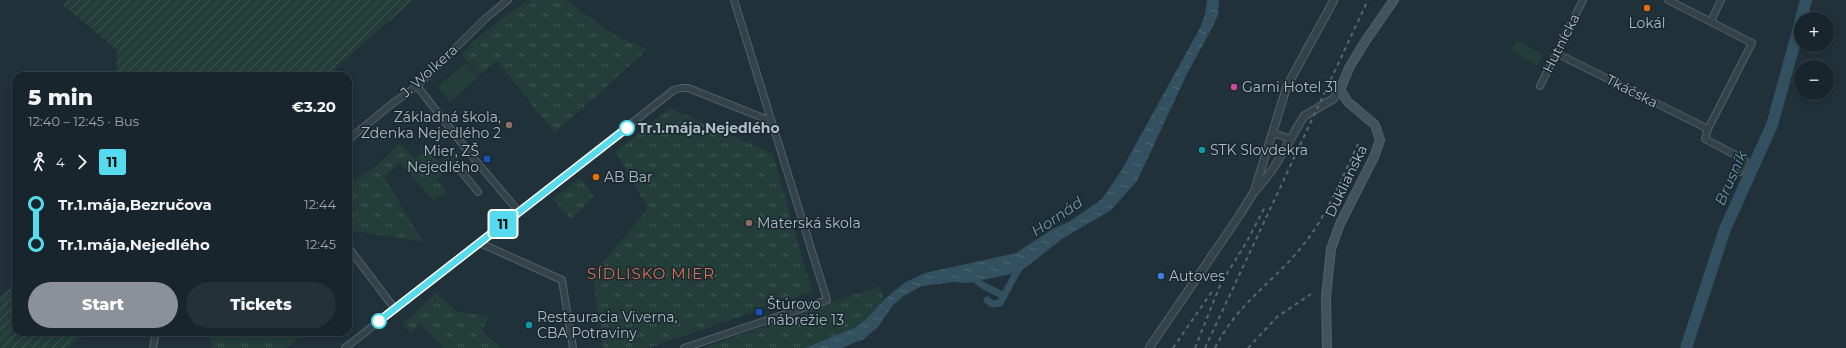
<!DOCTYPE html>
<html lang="en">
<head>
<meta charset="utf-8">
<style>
  :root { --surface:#18252c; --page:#253138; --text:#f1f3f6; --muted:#9fa5a9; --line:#364248; --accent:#8c9099 }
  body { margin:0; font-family:Montserrat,sans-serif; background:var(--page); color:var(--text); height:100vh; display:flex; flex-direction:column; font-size:15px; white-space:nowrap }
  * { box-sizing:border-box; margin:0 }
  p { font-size:13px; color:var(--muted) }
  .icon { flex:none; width:22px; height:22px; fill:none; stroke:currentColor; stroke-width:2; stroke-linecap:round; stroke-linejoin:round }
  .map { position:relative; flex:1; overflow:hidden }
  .side { position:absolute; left:12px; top:72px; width:340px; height:264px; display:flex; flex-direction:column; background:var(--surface); border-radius:12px; box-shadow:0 2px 6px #0003,0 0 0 1px var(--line) }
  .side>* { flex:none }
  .badge { padding:0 8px; border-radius:3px; font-size:14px; line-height:26px }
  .controls { position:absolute; left:1794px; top:12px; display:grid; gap:8px }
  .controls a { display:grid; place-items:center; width:40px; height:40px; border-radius:50%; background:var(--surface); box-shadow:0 2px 6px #0003,0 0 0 1px var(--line); font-size:20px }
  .map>.badge { position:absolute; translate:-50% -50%; box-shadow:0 0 0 2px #fff }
  .legs { display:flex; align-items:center; gap:6px; height:44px; padding:0 16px; font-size:13px }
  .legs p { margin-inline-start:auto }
  .summary { display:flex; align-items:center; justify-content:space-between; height:68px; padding:0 16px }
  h1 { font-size:22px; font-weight:800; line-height:30px }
  .action { display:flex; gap:8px; margin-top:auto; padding:8px 16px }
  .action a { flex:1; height:46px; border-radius:24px; background:var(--accent); color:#fff; font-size:16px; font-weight:800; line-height:46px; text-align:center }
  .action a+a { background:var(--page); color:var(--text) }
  ul { padding:0 16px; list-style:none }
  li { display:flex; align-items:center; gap:14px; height:40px; font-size:15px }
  li i { display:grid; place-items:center; width:6px; height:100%; margin:0 5px; background:currentColor }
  li i::after { content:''; width:10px; height:10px; margin:-5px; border:3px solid; border-radius:50%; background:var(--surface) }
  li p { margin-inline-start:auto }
  li:first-child i { background:linear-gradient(#0000 50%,currentColor 0) }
  li:last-child i { background:linear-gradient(currentColor 50%,#0000 0) }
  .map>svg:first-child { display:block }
  .grass { fill:url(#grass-tufts) }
  .garden { fill:url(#garden-furrows) }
  .pitch { fill:#233d39 }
  .water { fill:url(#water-ripples) }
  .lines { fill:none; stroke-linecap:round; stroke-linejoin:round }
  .canal { stroke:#32505f; stroke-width:7 }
  .river { stroke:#32505f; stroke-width:12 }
  .minor-casing { stroke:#526068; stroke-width:8 }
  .tertiary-casing { stroke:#526068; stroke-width:9 }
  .secondary-casing { stroke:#526068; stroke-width:10 }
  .minor { stroke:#34424a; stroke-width:6 }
  .tertiary { stroke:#34424a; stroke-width:7 }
  .secondary { stroke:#42535d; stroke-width:8 }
  .rail { stroke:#566871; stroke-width:2; stroke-dasharray:4 4; stroke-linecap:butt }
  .line-1-casing { stroke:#fff; stroke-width:9 }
  .line-1 { stroke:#56dbee; stroke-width:6 }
  .food-dot { fill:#e8710a; stroke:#19272f; stroke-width:1.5 }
  .hotel-dot { fill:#d1479c; stroke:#19272f; stroke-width:1.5 }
  .education-dot { fill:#8d6e63; stroke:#19272f; stroke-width:1.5 }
  .stop-1-dot { fill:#fff; stroke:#56dbee; stroke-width:2 }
  .culture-dot { fill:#0f9aa8; stroke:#19272f; stroke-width:1.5 }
  .transit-dot { fill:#1a4fb4; stroke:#19272f; stroke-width:1.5 }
  .shop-dot { fill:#3f7fe0; stroke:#19272f; stroke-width:1.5 }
  .labels { text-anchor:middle; stroke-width:3; stroke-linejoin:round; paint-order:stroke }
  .poi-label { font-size:14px; fill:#afbdc6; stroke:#19272f; text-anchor:start }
  .street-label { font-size:14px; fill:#afbdc6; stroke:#19272f }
  .stop-label { font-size:14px; font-weight:bold; fill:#afbdc6; stroke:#19272f; text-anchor:start }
  .water-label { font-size:15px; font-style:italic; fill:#6e96ab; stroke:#19272f }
  .neighbourhood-label { font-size:15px; letter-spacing:1px; fill:#d87259; stroke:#19272f }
</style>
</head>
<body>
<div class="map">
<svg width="1846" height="348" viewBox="0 0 1846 348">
  <defs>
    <pattern id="grass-tufts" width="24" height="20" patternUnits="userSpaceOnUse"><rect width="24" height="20" fill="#233d39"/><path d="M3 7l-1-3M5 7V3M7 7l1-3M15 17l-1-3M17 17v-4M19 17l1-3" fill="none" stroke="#405754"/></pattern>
    <pattern id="garden-furrows" width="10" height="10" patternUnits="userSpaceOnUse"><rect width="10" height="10" fill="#233d39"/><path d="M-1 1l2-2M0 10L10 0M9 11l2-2" fill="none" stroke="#405754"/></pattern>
    <pattern id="water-ripples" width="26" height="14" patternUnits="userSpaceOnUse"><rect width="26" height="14" fill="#32505f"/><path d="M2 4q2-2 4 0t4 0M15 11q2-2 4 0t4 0" fill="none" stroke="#4d6774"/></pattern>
  </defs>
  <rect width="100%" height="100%" fill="#20313a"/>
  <g class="grass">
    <polygon points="533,0 565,0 621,39 648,49 555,133 497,61 479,75 461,54 476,39 525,2"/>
    <polygon points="670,108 773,154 812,292 648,348 603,348 592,275 648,209 616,152"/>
    <polygon points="400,143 415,159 427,148 440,163 453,150 459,159 437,179 446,192 433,200 400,163 384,177 423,242 348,230 348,187 377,165"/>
    <polygon points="580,178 594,197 571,219 553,199"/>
    <polygon points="879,286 884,299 865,320 854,328 805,348 702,348"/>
    <polygon points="435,293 458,312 489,316 482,331 502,348 441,348 443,346 420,323 411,333 403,325"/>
    <polygon points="207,332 307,332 286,348 210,348 213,345"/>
  </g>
  <g class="garden">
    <polygon points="67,0 413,0 326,76 116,76 117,50 63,5"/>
    <polygon points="16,282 16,332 88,332 67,348 0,348 0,297"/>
  </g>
  <g class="pitch">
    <polygon points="1517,40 1543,55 1537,66 1511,50"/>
    <polygon points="466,62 479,77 450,102 437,87"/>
    <polygon points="624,256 640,261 632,284 616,278"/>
  </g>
  <polygon class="water" points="1207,0 1219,0 1218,15 1213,26 1187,74 1137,181 1111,210 1062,239 1020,272 968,283 953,282 922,286 902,297 893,305 878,327 864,339 842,348 805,348 854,328 865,320 885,299 904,283 925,273 1016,253 1051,230 1070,221 1102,199 1121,171 1201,26 1205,14"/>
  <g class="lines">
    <g class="canal">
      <polyline points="970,276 984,286 1004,296"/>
      <polyline points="987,300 992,304 1000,303 1020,266"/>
    </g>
    <g class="river">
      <polyline points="1801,19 1806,0"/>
      <polyline points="1686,348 1725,229 1772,125 1801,20"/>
    </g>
    <defs>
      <g id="minor">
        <polyline points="1668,0 1752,43 1708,129 1705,139 1745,160 1740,172"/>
        <polyline points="1711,21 1721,0"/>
        <polyline points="1556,53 1708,129"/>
        <polyline points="417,86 471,155 519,212"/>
        <polyline points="1540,86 1583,0"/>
        <polyline points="1273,133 1291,139"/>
        <polyline points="348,140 393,103 417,86 486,18 508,0"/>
        <polyline points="457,166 478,192"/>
        <polyline points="480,243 562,280 573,348"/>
        <polyline points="348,247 395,309"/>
        <polyline points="153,348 156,332"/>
        <polyline points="345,348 674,90 681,88 688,88 771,121"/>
        <polyline points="684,348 827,300 734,0"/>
      </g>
      <g id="tertiary">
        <polyline points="1256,190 1273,169 1304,116 1333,99 1340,90"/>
        <polyline points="1149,348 1239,216 1254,192 1287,86 1334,0"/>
      </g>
      <polyline id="secondary" points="1327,348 1326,297 1331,249 1340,224 1374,157 1380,140 1375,125 1348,102 1340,90 1349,68 1366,40 1394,0"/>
    </defs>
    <use href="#minor" class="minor-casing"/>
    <use href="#tertiary" class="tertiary-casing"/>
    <use href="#secondary" class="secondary-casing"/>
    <use href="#minor" class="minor"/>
    <use href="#tertiary" class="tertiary"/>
    <use href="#secondary" class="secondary"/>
    <g class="rail">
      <polyline points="1173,348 1213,290"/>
      <polyline points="1195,348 1221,283 1246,243 1266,205"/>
      <polyline points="1205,348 1368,0"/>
      <path d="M1215,348C1238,303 1270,285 1300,249C1326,218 1341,180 1358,144"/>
      <polyline points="1248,348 1277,317 1311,294"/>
    </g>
  </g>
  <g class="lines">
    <defs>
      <polyline id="line-1" points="379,321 627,128"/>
    </defs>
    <use href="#line-1" class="line-1-casing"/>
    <use href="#line-1" class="line-1"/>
  </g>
  <g class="food-dot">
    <circle cx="1647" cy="8" r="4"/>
    <circle cx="596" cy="177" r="4"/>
  </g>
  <circle class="hotel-dot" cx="1234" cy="87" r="4"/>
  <g class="education-dot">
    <circle cx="509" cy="125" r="4"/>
    <circle cx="749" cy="223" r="4"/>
  </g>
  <g class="stop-1-dot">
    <circle cx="627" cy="128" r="7"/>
    <circle cx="379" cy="321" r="7"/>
  </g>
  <g class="culture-dot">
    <circle cx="1202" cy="150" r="4"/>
    <circle cx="529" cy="325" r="4"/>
  </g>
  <g class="transit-dot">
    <rect x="483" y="155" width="8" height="8" rx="2"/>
    <rect x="755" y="308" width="8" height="8" rx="2"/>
  </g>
  <circle class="shop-dot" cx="1161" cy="276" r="4"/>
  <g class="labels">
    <g class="poi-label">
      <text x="1647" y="28" text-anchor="middle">Lokál</text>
      <text x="1242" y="92">Garni Hotel 31</text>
      <text x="501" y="122" text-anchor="end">Základná škola,<tspan x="501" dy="16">Zdenka Nejedlého 2</tspan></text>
      <text x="1210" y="155">STK Slovdekra</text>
      <text x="479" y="156" text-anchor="end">Mier, ZŠ<tspan x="479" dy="16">Nejedlého</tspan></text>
      <text x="604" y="182">AB Bar</text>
      <text x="757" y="228">Materská škola</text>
      <text x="1169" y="281">Autoves</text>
      <text x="767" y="309">Štúrovo<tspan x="767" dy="16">nábrežie 13</tspan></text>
      <text x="537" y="322">Restauracia Viverna,<tspan x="537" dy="16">CBA Potraviny</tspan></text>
    </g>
    <g class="street-label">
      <text transform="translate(1561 43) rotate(-63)" y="5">Hutnícka</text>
      <text transform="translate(429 71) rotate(-42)" y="5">J. Wolkera</text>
      <text transform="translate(1632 91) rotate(27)" y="5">Tkáčska</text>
      <text transform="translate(1346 181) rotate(-64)" y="5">Duklianska</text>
    </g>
    <g class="stop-label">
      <text x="638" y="133">Tr.1.mája,Nejedlého</text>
    </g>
    <g class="water-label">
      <text transform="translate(1731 178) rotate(-66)" y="5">Brusník</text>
      <text transform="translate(1057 217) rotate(-34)" y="5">Hornád</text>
    </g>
    <g class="neighbourhood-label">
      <text x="651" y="279">SÍDLISKO MIER</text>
    </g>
  </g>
</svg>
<div class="controls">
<a>+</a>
<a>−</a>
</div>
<b class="badge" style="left:503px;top:224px;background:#56dbee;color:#111">11</b>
<section class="side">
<div class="summary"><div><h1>5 min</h1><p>12:40 – 12:45 · Bus</p></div><b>€3.20</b></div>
<div class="legs"><svg class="icon" aria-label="walk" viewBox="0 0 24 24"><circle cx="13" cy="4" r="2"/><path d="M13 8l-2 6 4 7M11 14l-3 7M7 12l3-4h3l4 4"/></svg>4<svg class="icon" aria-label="forward" viewBox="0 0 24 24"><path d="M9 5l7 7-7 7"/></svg><b class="badge" style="background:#56dbee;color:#111">11</b></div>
<ul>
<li><i style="color:#56dbee"></i><b>Tr.1.mája,Bezručova</b><p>12:44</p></li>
<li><i style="color:#56dbee"></i><b>Tr.1.mája,Nejedlého</b><p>12:45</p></li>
</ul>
<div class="action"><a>Start</a><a>Tickets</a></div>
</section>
</div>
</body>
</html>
